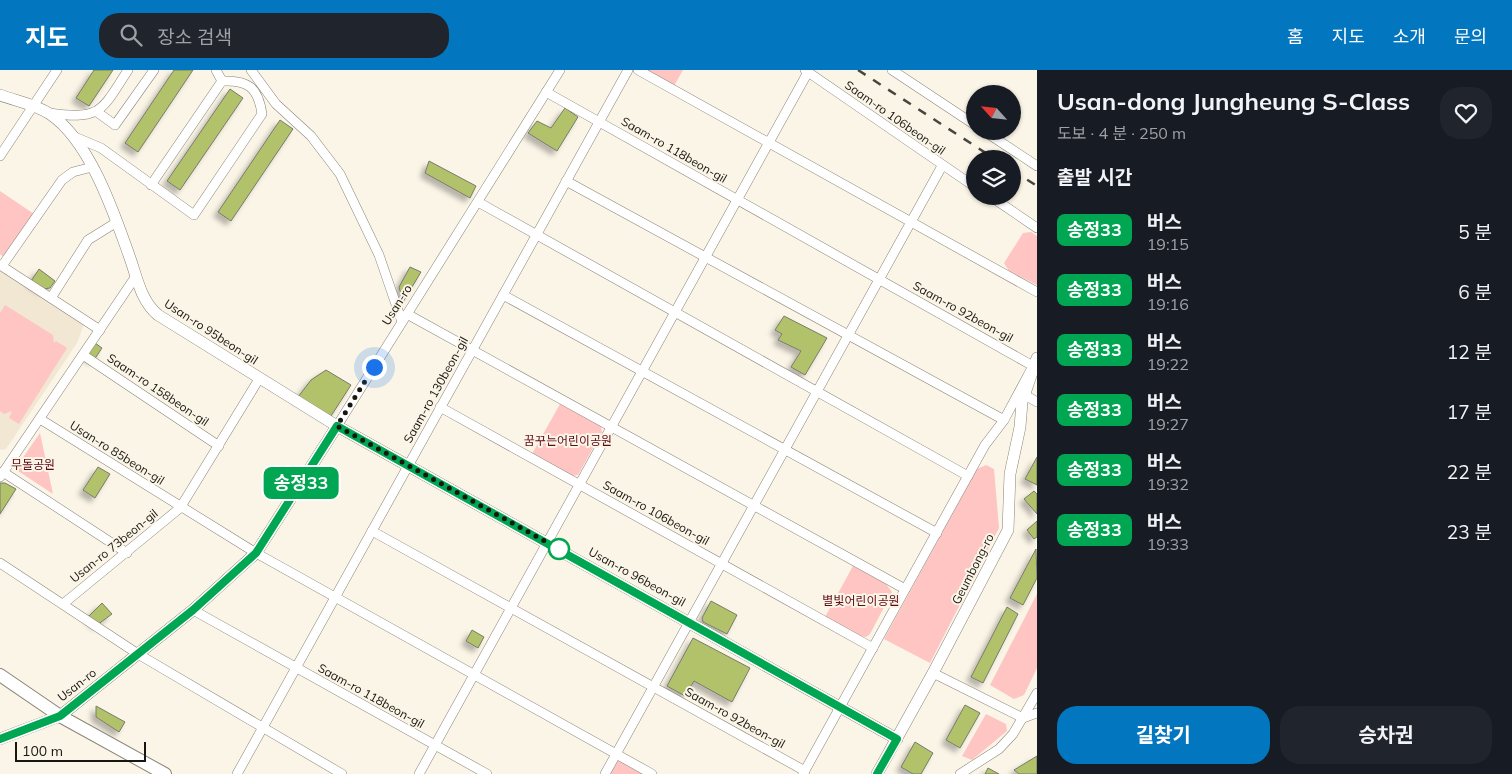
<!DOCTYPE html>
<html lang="ko">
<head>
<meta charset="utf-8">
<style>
  :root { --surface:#171b24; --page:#20242c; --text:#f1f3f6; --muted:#9ea1a6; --accent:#0376c0 }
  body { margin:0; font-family:Mulish,"Noto Sans KR",sans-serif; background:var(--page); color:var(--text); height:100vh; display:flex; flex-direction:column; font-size:19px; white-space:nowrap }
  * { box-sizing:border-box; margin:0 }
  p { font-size:16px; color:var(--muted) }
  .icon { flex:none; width:28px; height:28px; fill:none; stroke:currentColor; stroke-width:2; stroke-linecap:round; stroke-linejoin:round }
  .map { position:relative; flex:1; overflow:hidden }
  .drawer { display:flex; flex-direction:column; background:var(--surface); width:475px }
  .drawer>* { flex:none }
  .badge { padding:0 10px; border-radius:8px; font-size:18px; line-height:32px }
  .needle { width:32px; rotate:297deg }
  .controls { position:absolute; left:966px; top:15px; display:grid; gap:10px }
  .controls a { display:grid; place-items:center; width:55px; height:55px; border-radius:50%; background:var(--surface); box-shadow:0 1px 4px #0004; font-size:25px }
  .scale { position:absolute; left:15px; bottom:12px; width:131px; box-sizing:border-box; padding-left:5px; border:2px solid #181611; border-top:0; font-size:14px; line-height:18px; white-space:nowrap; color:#181611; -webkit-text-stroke:4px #fbf5e7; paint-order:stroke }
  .you { position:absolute; width:25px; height:25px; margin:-12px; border:4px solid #fff; border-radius:50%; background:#1a73e8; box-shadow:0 0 0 8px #1a73e833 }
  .map>.badge { position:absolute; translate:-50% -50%; box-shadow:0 0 0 2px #fff }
  h2 { padding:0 20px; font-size:19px; line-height:45px }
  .round { display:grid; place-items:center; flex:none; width:52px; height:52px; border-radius:20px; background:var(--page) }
  .headline { display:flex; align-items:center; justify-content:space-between; height:85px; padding:0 20px }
  h1 { font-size:24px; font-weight:700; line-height:38px }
  .cta { display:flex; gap:10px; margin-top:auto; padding:10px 20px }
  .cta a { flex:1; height:58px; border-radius:20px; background:var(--accent); color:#fff; font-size:20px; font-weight:700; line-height:58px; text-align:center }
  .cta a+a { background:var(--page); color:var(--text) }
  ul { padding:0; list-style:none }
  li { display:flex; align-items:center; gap:15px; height:60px; padding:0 20px }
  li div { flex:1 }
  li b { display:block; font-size:19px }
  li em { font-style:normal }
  li .badge { min-width:55px; font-weight:700; text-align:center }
  header { display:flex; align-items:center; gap:30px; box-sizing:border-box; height:70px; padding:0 25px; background:var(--accent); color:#fff }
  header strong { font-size:24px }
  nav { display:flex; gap:28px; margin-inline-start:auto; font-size:18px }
  .search { width:350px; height:45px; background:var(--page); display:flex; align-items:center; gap:12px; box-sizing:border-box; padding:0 18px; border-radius:20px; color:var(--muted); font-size:19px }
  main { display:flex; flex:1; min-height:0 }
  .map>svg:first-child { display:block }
  .built { fill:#f1e7d3 }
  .green { fill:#fec5c3 }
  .building { fill:#b2c26a; stroke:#777a6d; filter:url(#shadow) }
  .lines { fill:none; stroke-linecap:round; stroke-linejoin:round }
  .street-casing { stroke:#8a8478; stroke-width:10 }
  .secondary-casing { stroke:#8a8478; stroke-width:12 }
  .primary-casing { stroke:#8a8478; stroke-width:14 }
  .street { stroke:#fff; stroke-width:9 }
  .secondary { stroke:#fff; stroke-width:11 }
  .primary { stroke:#fff; stroke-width:12 }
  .rail { stroke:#47453e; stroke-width:2.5; stroke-dasharray:9 9; stroke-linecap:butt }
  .line-casing { stroke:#fff; stroke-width:11 }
  .line { stroke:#00a651; stroke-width:8 }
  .walk { stroke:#181611; stroke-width:5; stroke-dasharray:0 9 }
  .stop-dot { fill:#fff; stroke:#00a651; stroke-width:2.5 }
  .labels { text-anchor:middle; stroke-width:4; stroke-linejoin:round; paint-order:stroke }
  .street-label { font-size:12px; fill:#181611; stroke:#fbf5e7 }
  .park-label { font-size:12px; fill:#5e0a17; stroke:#fbf5e7 }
</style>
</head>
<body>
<header>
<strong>지도</strong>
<div class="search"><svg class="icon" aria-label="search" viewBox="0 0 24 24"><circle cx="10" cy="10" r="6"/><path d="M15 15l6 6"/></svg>장소 검색</div>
<nav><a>홈</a><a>지도</a><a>소개</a><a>문의</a></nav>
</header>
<main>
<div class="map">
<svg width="1037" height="704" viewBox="0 0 1037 704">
  <defs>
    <filter id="shadow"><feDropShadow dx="-4.5" dy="4.5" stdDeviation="2.5" flood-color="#0004"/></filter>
  </defs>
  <rect width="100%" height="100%" fill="#fbf5e7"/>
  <polygon class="built" points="0,201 84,254 77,273 6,379 0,380"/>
  <g class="green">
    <polygon points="645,0 683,0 674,16"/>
    <polygon points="0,121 34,144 5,188 0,184"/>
    <polygon points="1031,162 1037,166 1037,215 1009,201 1004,193 1023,163"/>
    <polygon points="5,235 53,265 54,273 56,271 67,278 19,354 9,348 12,341 4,344 0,341 0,243"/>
    <polygon points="560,334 601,356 602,362 578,405 572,406 532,384"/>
    <polygon points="40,363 53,424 15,399"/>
    <polygon points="986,395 994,399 999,458 930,593 884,569 977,399"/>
    <polygon points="853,496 886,514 892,522 870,564 866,567 859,566 825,547"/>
    <polygon points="1037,524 1037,598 1024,625 1014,629 990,615"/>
    <polygon points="986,644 1006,654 1007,661 972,690 962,686"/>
    <polygon points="617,690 643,704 610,704"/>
  </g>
  <g class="building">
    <polygon points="94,0 113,0 89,36 76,28"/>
    <polygon points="174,0 193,0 138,82 125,73"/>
    <polygon points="230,19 243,28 180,120 167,111"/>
    <polygon points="565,38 578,47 557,81 528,63 537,51 551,58"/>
    <polygon points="280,50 293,59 231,151 218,142"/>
    <polygon points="429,91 476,116 470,128 425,103"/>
    <polygon points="410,197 421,202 403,232 399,217"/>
    <polygon points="39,199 55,211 50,218 43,219 31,211"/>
    <polygon points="784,246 827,268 805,305 791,297 801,281 778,270 782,264 775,260"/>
    <polygon points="95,273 102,278 94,290 87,285"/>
    <polygon points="326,300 351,315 331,346 298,327 311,310"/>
    <polygon points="1037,387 1037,415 1025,409"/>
    <polygon points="98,397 110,404 95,428 83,420"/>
    <polygon points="0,413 5,413 16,419 0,444"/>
    <polygon points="1034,421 1037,424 1037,444 1024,429"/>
    <polygon points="1037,451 1037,467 1034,469 1027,460"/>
    <polygon points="1036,479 1037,508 1023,535 1010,528"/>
    <polygon points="711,531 737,545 727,564 703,552 702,548"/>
    <polygon points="102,533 112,544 97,555 89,546"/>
    <polygon points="1007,537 1018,544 983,613 971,607"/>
    <polygon points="472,560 484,567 478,578 466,571"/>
    <polygon points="693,568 750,598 732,632 694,611 685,626 667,616"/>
    <polygon points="965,635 980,643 960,678 946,670"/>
    <polygon points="96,636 125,652 119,662 96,647"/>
    <polygon points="915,672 933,683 921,704 913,704 901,697"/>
    <polygon points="1037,686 1037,703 1035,704 1019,704 1014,700"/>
    <polygon points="988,698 999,704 985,704"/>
  </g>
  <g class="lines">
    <defs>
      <g id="street">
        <polyline points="251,0 276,34 311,66 340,104 379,185 402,252"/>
        <polyline points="638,0 1037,222"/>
        <polyline points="805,0 975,117"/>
        <polyline points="892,0 975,55"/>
        <polyline points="546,22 1033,296 1004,350 566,111"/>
        <polyline points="97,42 115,55 154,0"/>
        <path d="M49,43C101,50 101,42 128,0"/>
        <polyline points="984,61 1037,96"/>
        <path d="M75,67L101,78L194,145L262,44C258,17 248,10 222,11"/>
        <polyline points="0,86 57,0"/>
        <polyline points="151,115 222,11 216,0"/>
        <polyline points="990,126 1037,158"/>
        <polyline points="478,132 968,406"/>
        <polyline points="0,195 100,260"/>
        <polyline points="2,196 62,110 73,102 92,97"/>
        <polyline points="503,225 937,463"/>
        <polyline points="51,228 88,170 117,152"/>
        <polyline points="407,244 905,519"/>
        <polyline points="83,285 219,376"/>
        <polyline points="1025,325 1037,332"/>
        <polyline points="440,337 873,578"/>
        <polyline points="40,349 256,483 652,704"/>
        <polyline points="337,356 560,0"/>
        <polyline points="3,402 127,483"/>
        <polyline points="0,407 136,206"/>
        <polyline points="372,461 805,701"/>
        <polyline points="0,493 138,584 342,704"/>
        <polyline points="63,534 180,438 259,309"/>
        <polyline points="193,540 487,704"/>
        <polyline points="933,603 1023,648 1037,643"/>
        <polyline points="237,704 628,0"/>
        <polyline points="419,704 808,2"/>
        <polyline points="605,704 942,96"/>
        <polyline points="803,704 985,375 1004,350"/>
        <polyline points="960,704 999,679 1013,664 1037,623"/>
      </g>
      <g id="secondary">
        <path d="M0,25C16,31 35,34 50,44C90,71 114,143 130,188C137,208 141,231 158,245L337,356L897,669"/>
        <polyline points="0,669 60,646 193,540 256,483 337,356"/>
        <polyline points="877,704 933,603 1008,460 1010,404 1020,357 1022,332 1037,288"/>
      </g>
      <polyline id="primary" points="0,605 60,646 165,704"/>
    </defs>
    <use href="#street" class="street-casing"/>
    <use href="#secondary" class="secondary-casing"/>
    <use href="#primary" class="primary-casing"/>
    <use href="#street" class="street"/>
    <use href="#secondary" class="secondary"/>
    <use href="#primary" class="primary"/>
    <g class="rail">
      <polyline points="858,0 995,89"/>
      <polyline points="1012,100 1037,116"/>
    </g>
  </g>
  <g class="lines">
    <defs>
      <polyline id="line" points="0,669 60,646 193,540 256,483 337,356 897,669 877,704"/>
    </defs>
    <use href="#line" class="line-casing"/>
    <use href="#line" class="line"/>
    <polyline class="walk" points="374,297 337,356 559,479"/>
  </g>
  <circle class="stop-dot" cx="559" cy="479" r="10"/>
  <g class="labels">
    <g class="street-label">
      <text transform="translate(895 48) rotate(35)" y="4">Saam-ro 106beon-gil</text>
      <text transform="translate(674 80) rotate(30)" y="4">Saam-ro 118beon-gil</text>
      <text transform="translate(397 235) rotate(-58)" y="4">Usan-ro</text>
      <text transform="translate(963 242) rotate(29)" y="4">Saam-ro 92beon-gil</text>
      <text transform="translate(211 262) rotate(33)" y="4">Usan-ro 95beon-gil</text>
      <text transform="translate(158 320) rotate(34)" y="4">Saam-ro 158beon-gil</text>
      <text transform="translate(436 320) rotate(-61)" y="4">Saam-ro 130beon-gil</text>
      <text transform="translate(117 383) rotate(32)" y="4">Usan-ro 85beon-gil</text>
      <text transform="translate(656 443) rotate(29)" y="4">Saam-ro 106beon-gil</text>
      <text transform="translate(114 476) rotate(-39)" y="4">Usan-ro 73beon-gil</text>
      <text transform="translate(973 499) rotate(-63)" y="4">Geumbong-ro</text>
      <text transform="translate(637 507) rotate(29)" y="4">Usan-ro 96beon-gil</text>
      <text transform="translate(77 615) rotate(-38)" y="4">Usan-ro</text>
      <text transform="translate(371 626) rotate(29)" y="4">Saam-ro 118beon-gil</text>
      <text transform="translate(735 648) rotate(29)" y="4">Saam-ro 92beon-gil</text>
    </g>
    <g class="park-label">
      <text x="568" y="375">꿈꾸는어린이공원</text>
      <text x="33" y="399">무돌공원</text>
      <text x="861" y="535">별빛어린이공원</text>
    </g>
  </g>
</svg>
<div class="controls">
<a><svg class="needle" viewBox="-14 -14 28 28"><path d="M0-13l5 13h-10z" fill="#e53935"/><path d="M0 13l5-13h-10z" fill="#9ea1a6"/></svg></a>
<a><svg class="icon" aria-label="layers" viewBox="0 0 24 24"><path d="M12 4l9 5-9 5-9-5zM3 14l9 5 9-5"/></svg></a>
</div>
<div class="scale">100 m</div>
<div class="you" style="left:374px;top:297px"></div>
<b class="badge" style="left:301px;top:413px;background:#00a651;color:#fff">송정33</b>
</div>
<section class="drawer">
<div class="headline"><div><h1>Usan-dong Jungheung S-Class</h1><p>도보 · 4 분 · 250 m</p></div><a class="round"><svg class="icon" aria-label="heart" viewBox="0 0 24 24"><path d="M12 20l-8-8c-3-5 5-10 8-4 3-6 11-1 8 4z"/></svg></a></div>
<h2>출발 시간</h2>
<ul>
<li><span class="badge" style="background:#00a651;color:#fff">송정33</span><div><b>버스</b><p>19:15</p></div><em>5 분</em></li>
<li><span class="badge" style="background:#00a651;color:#fff">송정33</span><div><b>버스</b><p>19:16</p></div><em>6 분</em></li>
<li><span class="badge" style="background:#00a651;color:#fff">송정33</span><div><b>버스</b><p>19:22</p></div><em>12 분</em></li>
<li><span class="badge" style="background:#00a651;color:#fff">송정33</span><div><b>버스</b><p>19:27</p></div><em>17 분</em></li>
<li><span class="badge" style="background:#00a651;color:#fff">송정33</span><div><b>버스</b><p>19:32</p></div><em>22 분</em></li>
<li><span class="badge" style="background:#00a651;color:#fff">송정33</span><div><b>버스</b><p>19:33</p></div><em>23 분</em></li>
</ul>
<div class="cta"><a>길찾기</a><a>승차권</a></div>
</section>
</main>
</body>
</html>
